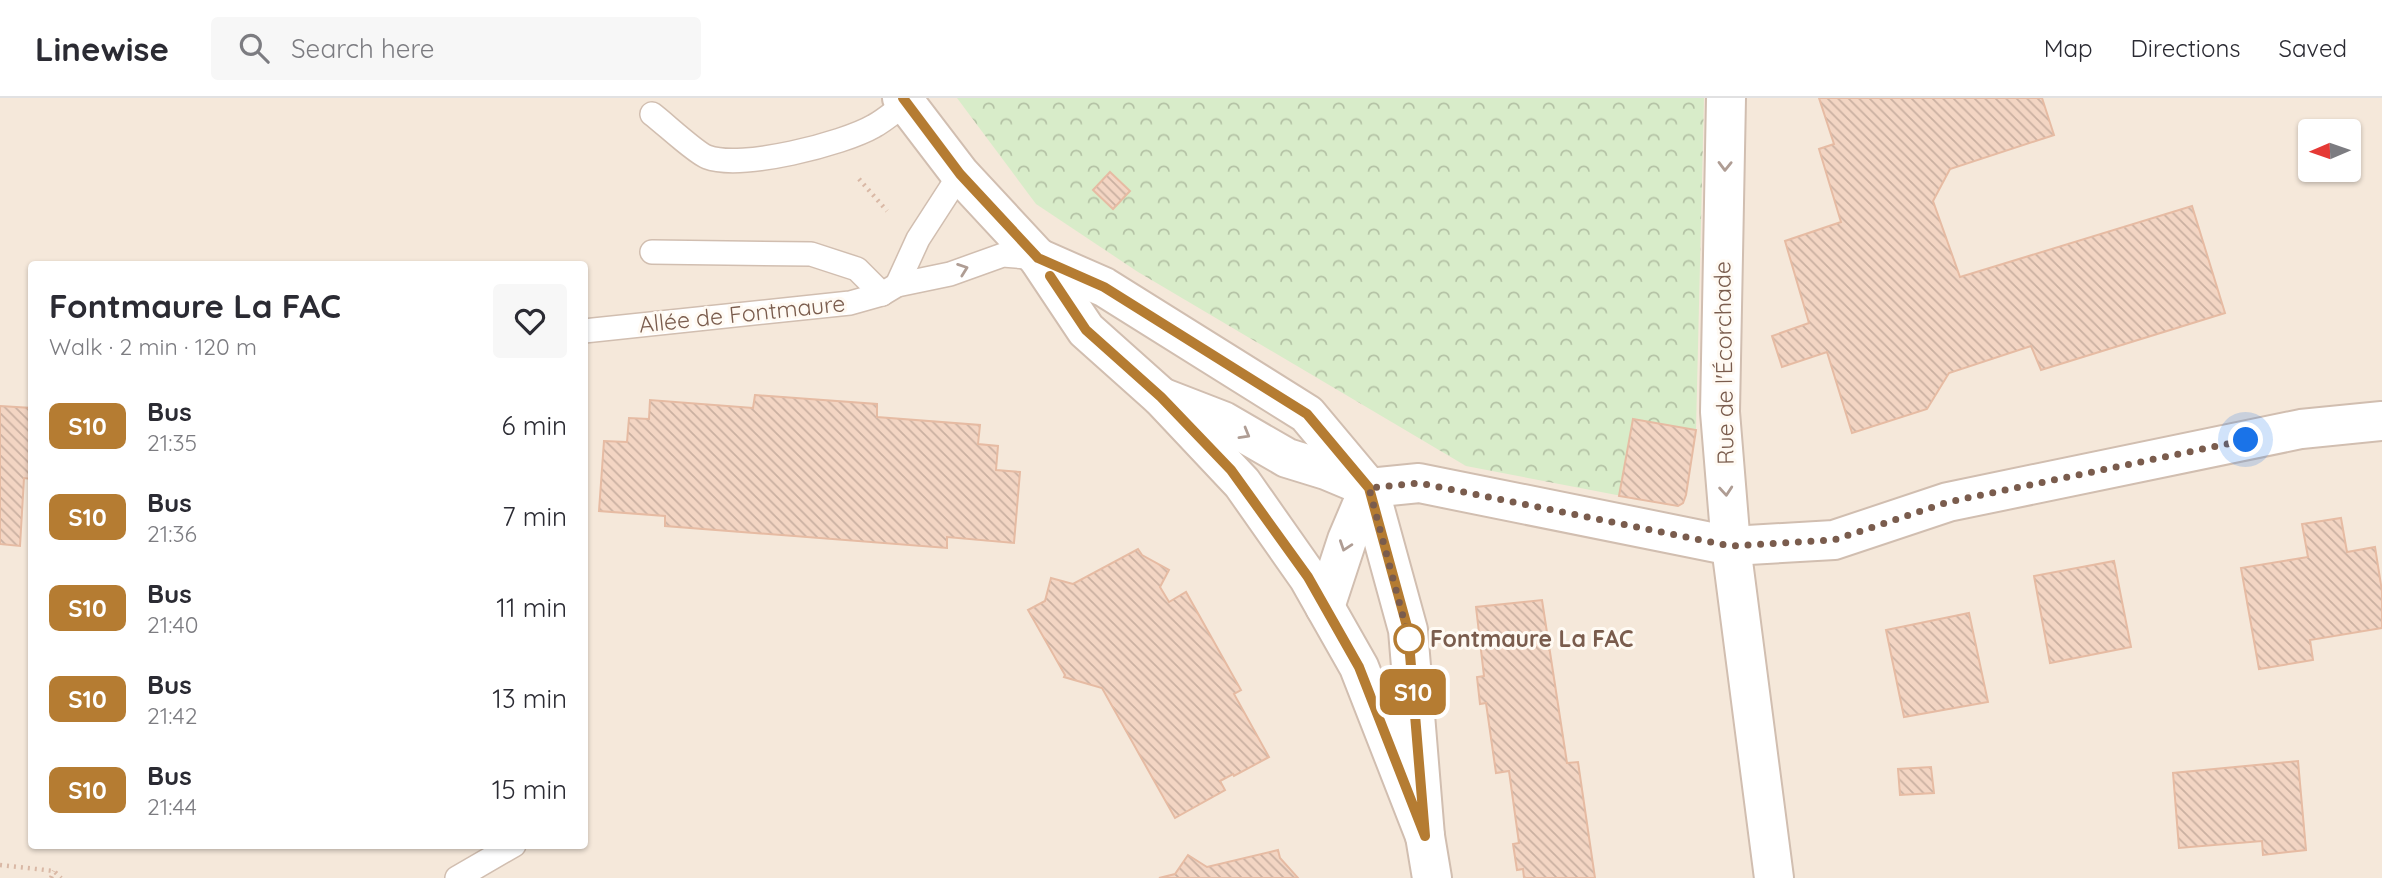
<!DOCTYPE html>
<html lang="en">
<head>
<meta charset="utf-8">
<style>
  :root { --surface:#fff; --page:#f7f7f7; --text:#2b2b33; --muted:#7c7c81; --line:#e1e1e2 }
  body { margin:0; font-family:Quicksand,sans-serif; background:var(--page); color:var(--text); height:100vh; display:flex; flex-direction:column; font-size:26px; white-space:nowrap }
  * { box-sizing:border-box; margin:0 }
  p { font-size:23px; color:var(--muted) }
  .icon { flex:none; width:38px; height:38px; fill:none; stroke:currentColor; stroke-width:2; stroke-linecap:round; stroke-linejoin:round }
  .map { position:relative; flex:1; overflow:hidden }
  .panel { position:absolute; left:28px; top:163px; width:560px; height:588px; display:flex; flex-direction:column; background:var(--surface); border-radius:7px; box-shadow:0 2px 5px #0004 }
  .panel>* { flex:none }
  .badge { padding:0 14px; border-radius:10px; font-size:24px; line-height:46px }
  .needle { width:46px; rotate:268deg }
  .tools { position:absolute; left:2298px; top:21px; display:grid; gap:14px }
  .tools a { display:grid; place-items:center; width:63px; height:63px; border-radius:7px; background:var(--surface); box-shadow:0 2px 5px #0004; font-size:35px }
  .you { position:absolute; width:35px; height:35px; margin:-18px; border:5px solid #fff; border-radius:50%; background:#1a73e8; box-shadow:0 0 0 10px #1a73e833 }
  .map>.badge { position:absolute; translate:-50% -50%; box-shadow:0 0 0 4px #fff }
  .round { display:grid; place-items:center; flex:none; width:74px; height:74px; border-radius:7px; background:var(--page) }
  .head { display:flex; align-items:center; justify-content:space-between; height:119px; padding:0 21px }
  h1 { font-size:33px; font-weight:700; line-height:52px }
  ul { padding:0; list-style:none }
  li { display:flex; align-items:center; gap:21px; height:91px; padding:0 21px }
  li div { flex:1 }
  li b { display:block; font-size:26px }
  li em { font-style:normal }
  li .badge { min-width:77px; font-weight:700; text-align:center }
  header { display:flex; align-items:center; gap:42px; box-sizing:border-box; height:98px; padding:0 35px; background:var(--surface); border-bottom:2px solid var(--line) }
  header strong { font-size:33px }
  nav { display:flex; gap:38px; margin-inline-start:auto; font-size:24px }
  .search { width:490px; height:63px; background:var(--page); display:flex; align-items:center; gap:18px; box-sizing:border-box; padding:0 24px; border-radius:7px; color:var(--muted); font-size:26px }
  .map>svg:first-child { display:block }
  .residential { fill:#f5e8da; fill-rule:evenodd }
  .park { fill:url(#park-crowns) }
  .building { fill:url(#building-back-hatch); stroke:#e6bba3; stroke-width:2 }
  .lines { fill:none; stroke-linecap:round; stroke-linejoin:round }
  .service-casing { stroke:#d1beb0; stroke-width:26 }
  .minor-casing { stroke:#d1beb0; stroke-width:42 }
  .path { stroke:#d9b8a5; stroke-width:4.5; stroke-dasharray:2 5; stroke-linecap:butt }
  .service { stroke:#fff; stroke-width:23 }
  .minor { stroke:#fff; stroke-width:38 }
  .oneway { stroke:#af9d94 }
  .line-casing { stroke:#fff; stroke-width:16 }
  .line { stroke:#b57c32; stroke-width:10 }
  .walk { stroke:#7a5c4d; stroke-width:7; stroke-dasharray:0 12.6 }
  .stop-dot { fill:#fff; stroke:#b57c32; stroke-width:3.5 }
  .labels { text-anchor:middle; stroke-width:6; stroke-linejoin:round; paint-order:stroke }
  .street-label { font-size:23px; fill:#7a5c4d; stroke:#fffaf3 }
  .stop-label { font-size:23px; font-weight:bold; fill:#7a5c4d; stroke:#fffaf3; text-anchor:start }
</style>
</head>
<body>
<header>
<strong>Linewise</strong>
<div class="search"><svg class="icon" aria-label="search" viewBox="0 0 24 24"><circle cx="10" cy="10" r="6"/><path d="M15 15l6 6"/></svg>Search here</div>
<nav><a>Map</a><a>Directions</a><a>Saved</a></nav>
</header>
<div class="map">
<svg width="2382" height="780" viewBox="0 0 2382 780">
  <defs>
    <pattern id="park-crowns" width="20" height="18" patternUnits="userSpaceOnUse" patternTransform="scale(1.75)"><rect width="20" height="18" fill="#d8ecc9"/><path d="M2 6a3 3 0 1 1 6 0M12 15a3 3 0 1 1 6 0" fill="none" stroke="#b4c2a5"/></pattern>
    <pattern id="building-back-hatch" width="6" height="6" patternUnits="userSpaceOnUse" patternTransform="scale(1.75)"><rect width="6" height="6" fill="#f3d5c3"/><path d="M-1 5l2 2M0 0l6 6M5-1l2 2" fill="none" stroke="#cab0a1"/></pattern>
  </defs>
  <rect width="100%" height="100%" fill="#fdf6ec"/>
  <path class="residential" d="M0,0H2382V780H0ZM2310,33H2348V72H2310ZM32,166H584V747H32Z"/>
  <polygon class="park" points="957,0 1704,0 1696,332 1683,405 1674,408 1466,368 1138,174 1036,106"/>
  <g class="building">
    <polygon points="1819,0 2042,0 2054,37 1950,71 1933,103 1960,179 2192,108 2225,215 2041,272 2031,248 1949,275 1927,311 1852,335 1827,254 1782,269 1772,238 1809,225 1785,143 1841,124 1819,51 1834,46"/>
    <polygon points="1110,74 1130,93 1113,111 1093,92"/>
    <polygon points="755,297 877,306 877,319 980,327 978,346 998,348 996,372 1020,374 1014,445 947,439 947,450 665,428 665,418 599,413 604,343 627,344 629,320 649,321 650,302 753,310"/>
    <polygon points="0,308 32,310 32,381 24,380 20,448 0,446"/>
    <polygon points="1633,321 1696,332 1686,397 1683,405 1678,408 1619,398"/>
    <polygon points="2341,420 2347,454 2375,449 2382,493 2382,530 2310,542 2313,562 2259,571 2241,470 2308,459 2302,426"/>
    <polygon points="1138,451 1142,457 1169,472 1160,489 1169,504 1186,494 1241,592 1234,596 1269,659 1234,678 1233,676 1220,683 1225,692 1175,720 1102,590 1064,579 1065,577 1028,512 1045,503 1051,480 1073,486"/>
    <polygon points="2114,463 2131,549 2050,565 2034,478"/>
    <polygon points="1542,502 1567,665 1578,664 1595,780 1524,780 1523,771 1517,772 1513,746 1519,745 1509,673 1496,675 1486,605 1480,606 1477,579 1484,578 1476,509"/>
    <polygon points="1969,515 1988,604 1904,619 1886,532"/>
    <polygon points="2298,663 2306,752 2263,757 2262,743 2179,750 2173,675"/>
    <polygon points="1931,669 1934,695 1900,697 1898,671"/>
    <polygon points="1278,752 1280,760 1298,780 1159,780 1175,776 1188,757 1207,769"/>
  </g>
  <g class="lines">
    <defs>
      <g id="service">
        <path d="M652,16C664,25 696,55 707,59C741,72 843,46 874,28C885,22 895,13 905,6"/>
        <polyline points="652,154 811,156 857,171 882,196"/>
        <polyline points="897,187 918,141 960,76"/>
        <polyline points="584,233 850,205 882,196 897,187 950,176 1003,157 1038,160"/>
        <polyline points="457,780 514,747"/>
      </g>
      <g id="minor">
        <polyline points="902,0 960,76 1038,160 1086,232 1161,299 1242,385 1308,479 1359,569 1425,738"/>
        <polyline points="1726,0 1720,314 1731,448 1774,780"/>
        <polyline points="1038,160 1104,189 1307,316 1369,390 1408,532 1425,738 1432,780"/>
        <polyline points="1161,299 1223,323 1287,360 1326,372 1369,390 1419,385 1731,448 1834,442 1948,404 2301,331 2382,323"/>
        <polyline points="1325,509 1347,442 1369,390"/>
      </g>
    </defs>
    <use href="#service" class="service-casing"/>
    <use href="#minor" class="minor-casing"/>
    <g class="path">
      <polyline points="859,81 887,113"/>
      <polyline points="0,767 54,773 61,780"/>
      <polyline points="51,780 54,773"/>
    </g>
    <use href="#service" class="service"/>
    <use href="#minor" class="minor"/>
  </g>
  <defs><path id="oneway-chevron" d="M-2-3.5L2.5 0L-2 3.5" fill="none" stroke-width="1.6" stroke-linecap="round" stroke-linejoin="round" transform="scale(1.75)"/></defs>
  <g class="oneway">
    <use href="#oneway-chevron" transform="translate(1725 68) rotate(91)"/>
    <use href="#oneway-chevron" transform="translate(963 171) rotate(-20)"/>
    <use href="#oneway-chevron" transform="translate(1245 336) rotate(30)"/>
    <use href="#oneway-chevron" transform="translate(1726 393) rotate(85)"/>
    <use href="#oneway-chevron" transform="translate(1345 448) rotate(109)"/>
  </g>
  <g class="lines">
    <defs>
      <polyline id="line" points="903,0 960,76 1038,160 1104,189 1307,316 1369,390 1408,532 1425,738 1359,569 1308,479 1231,372 1161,299 1086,232 1050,178"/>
    </defs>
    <use href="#line" class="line-casing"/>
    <use href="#line" class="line"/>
    <polyline class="walk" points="1409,541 1369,390 1419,385 1731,448 1834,442 1948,404 2246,342"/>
  </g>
  <circle class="stop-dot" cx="1409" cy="541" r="14"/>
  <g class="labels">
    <g class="street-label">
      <text transform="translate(742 216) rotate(-6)" y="8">Allée de Fontmaure</text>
      <text transform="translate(1724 265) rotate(-91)" y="8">Rue de l'Écorchade</text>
    </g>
    <g class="stop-label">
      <text x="1430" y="549">Fontmaure La FAC</text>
    </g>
  </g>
</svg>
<div class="tools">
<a><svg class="needle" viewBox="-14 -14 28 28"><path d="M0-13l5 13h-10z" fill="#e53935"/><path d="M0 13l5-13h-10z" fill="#7c7c81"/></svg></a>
</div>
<div class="you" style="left:2246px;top:342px"></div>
<b class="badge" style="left:1413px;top:594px;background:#b57c32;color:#fff">S10</b>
<section class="panel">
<div class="head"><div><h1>Fontmaure La FAC</h1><p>Walk · 2 min · 120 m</p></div><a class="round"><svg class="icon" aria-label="heart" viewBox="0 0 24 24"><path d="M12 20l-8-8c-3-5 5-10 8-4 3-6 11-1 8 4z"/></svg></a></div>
<ul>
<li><span class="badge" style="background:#b57c32;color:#fff">S10</span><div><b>Bus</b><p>21:35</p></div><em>6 min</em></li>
<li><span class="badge" style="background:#b57c32;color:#fff">S10</span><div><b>Bus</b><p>21:36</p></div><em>7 min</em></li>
<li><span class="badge" style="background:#b57c32;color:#fff">S10</span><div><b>Bus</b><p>21:40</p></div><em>11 min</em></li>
<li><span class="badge" style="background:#b57c32;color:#fff">S10</span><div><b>Bus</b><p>21:42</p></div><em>13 min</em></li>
<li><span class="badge" style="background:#b57c32;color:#fff">S10</span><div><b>Bus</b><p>21:44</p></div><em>15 min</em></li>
</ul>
</section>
</div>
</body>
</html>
